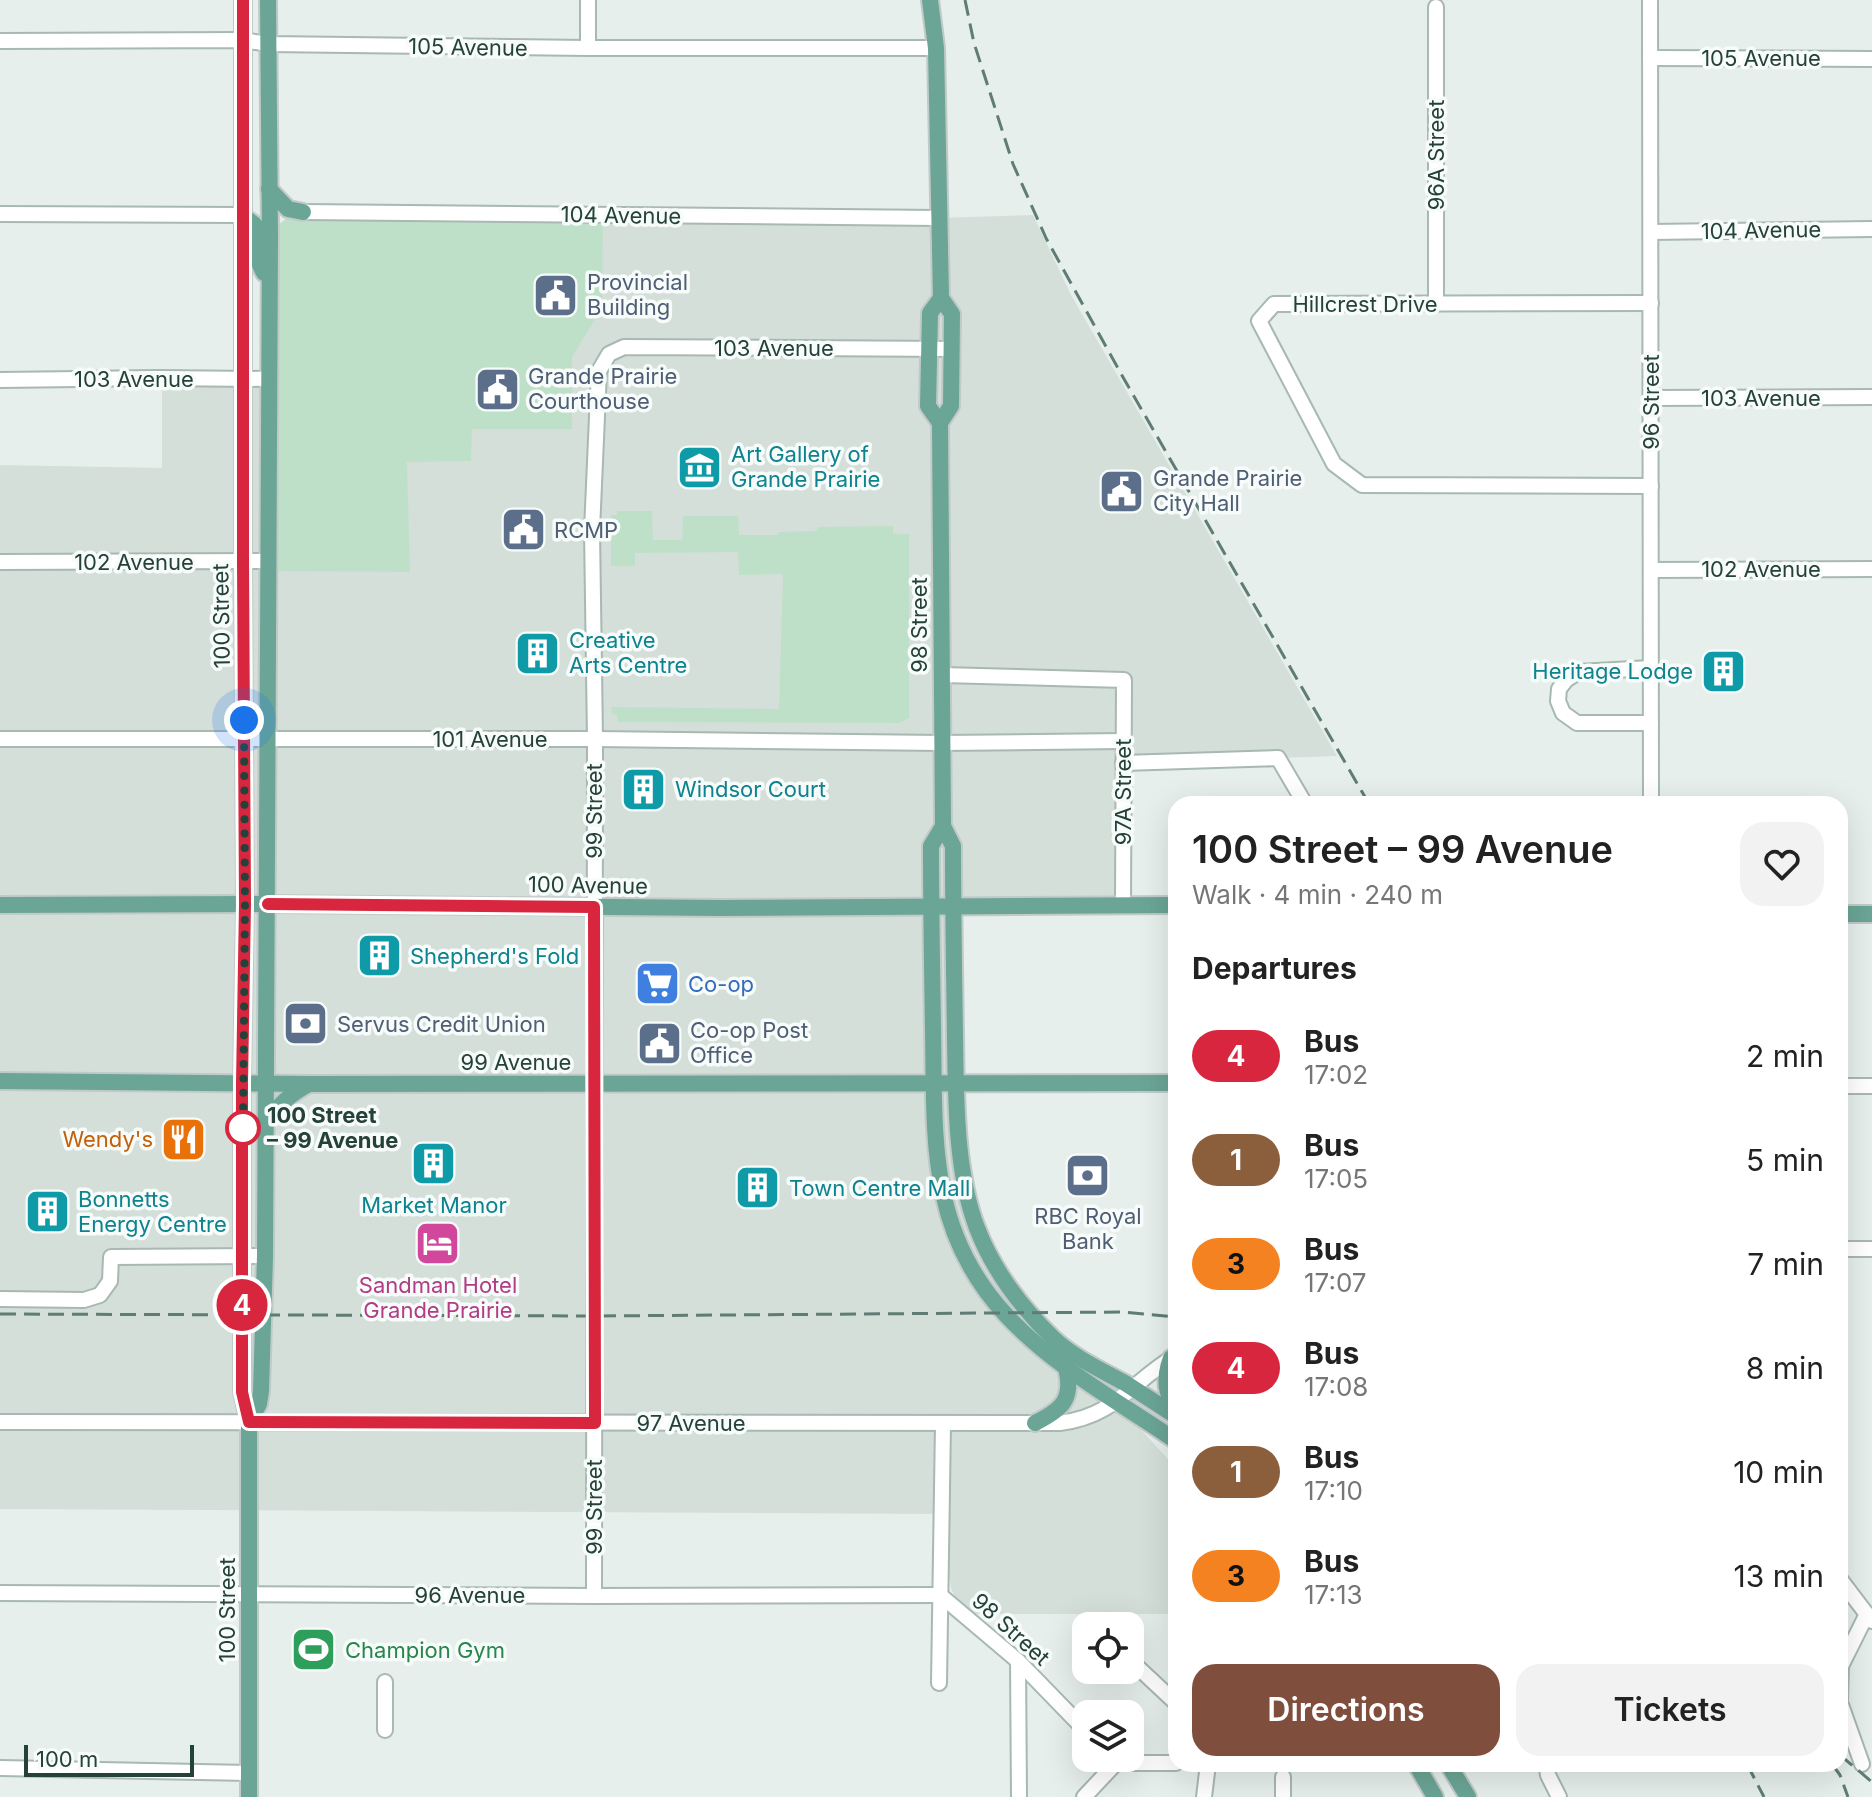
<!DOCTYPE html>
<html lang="en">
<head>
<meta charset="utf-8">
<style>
  :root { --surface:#fff; --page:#f2f2f2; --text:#222; --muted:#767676; --accent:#804e3d }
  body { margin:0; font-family:Inter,sans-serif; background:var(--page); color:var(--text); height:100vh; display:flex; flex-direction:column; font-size:30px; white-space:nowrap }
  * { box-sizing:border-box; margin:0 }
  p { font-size:26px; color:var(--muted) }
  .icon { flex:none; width:44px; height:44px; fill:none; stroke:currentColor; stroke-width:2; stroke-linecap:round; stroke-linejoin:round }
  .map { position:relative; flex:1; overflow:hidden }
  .panel { position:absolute; left:1168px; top:796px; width:680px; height:976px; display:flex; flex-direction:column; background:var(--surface); border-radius:24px; box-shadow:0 8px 32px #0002 }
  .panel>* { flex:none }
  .badge { padding:0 16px; border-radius:26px; font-size:28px; line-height:52px }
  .buttons { position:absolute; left:1072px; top:1612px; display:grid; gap:16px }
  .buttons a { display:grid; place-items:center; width:72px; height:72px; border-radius:16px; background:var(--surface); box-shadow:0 8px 32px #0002; font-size:40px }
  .scale { position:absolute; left:24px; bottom:20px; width:170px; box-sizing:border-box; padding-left:8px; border:4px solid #24423a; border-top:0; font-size:22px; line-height:28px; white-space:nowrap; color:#24423a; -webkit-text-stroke:6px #f7fbf9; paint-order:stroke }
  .you { position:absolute; width:40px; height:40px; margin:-20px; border:6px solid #fff; border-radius:50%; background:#1a73e8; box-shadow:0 0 0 12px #1a73e833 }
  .map>.badge { position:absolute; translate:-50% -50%; box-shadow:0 0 0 4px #fff }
  h2 { padding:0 24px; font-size:30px; line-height:72px }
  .round { display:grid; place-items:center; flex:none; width:84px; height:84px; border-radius:24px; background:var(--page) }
  .overview { display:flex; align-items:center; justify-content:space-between; height:136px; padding:0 24px }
  h1 { font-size:38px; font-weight:600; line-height:60px }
  .primary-button { display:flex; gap:16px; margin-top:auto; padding:16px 24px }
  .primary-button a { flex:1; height:92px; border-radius:24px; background:var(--accent); color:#fff; font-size:32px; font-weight:600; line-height:92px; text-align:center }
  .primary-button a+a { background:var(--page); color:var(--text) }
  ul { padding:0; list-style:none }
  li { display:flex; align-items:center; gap:24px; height:104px; padding:0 24px }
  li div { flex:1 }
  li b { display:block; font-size:30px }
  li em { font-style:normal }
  li .badge { min-width:88px; font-weight:700; text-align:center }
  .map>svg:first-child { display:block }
  .built { fill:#d4dfda }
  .green { fill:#bfe0c8 }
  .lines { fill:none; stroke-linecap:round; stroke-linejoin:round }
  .minor-casing { stroke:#a8b8b2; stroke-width:18 }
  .major-casing { stroke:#c2cac8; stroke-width:20 }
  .minor { stroke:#fff; stroke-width:14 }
  .major { stroke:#6aa596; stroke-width:16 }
  .rail { stroke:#5f7d75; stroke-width:3; stroke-dasharray:16 8; stroke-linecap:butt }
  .line-casing { stroke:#fff; stroke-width:18 }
  .line { stroke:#d7263d; stroke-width:12 }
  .walk { stroke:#24423a; stroke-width:8; stroke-dasharray:0 14.4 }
  .stop-dot { fill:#fff; stroke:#d7263d; stroke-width:4 }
  .labels { text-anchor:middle; stroke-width:7; stroke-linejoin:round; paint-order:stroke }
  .street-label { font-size:22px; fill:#24423a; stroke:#f7fbf9 }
  .service-label { font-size:22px; fill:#4e5e75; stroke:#f7fbf9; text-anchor:start }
  .culture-label { font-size:22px; fill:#0d838f; stroke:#f7fbf9; text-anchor:start }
  .shop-label { font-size:22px; fill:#366cbe; stroke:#f7fbf9; text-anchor:start }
  .stop-label { font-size:22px; font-weight:bold; fill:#24423a; stroke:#f7fbf9; text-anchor:start }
  .food-label { font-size:22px; fill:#c56008; stroke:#f7fbf9; text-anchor:end }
  .hotel-label { font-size:22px; fill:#b23c85; stroke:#f7fbf9 }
  .leisure-label { font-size:22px; fill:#27864d; stroke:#f7fbf9; text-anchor:start }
</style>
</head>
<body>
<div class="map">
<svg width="1872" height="1797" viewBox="0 0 1872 1797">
  <rect width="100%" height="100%" fill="#e6efeb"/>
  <polygon class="built" points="1033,215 1071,295 1337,756 1123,763 1123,904 954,907 969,1206 1031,1313 1005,1312 1116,1402 1176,1468 1176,1614 962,1614 951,1588 940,1514 0,1509 0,465 162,468 162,378 268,379 278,225 286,218 938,218"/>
  <g class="green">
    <polygon points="295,213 603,214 602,308 572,357 572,429 472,429 471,461 407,462 410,572 268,571 270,235 278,225"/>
    <polygon points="617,511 652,511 653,540 682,540 683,516 738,516 739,535 778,535 779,532 817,531 818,527 893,526 893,534 909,534 909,718 899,723 618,722 617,715 612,714 611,707 779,709 783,574 739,575 738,552 635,553 635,566 611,566 611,515 617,515"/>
  </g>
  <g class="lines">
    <defs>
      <g id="minor">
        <polyline points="1650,0 1651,804"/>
        <polyline points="0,41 243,40 268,44 588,48 936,48"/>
        <polyline points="588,48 588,0"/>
        <polyline points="1650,58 1872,59"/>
        <polyline points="303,212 938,218"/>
        <polyline points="0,214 242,215"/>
        <polyline points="1651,232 1872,229"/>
        <polyline points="1436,303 1436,7"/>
        <polyline points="1651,303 1274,304 1259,321 1334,464 1362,485 1651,486"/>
        <polyline points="0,380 158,378 268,379"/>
        <polyline points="1651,398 1872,397"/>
        <polyline points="0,562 268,561"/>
        <polyline points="1651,570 1872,569"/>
        <polyline points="1651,668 1578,672 1566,680 1559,689 1558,701 1563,713 1577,723 1651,723"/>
        <polyline points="942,675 1124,680 1123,904"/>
        <polyline points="0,739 595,739 942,743 1123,741"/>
        <polyline points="1123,763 1278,758 1305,804"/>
        <polyline points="1840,1086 1872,1086"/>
        <polyline points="1840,1249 1872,1249"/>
        <polyline points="0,1299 84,1300 100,1295 110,1281 111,1257 265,1256"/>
        <path d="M0,1422L1060,1423C1116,1416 1131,1382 1175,1356"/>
        <polyline points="1840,1579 1872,1621"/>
        <polyline points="0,1593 594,1596 940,1595"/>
        <polyline points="940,1595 1018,1661 1086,1731"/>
        <polyline points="594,1596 595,739 592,530 599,371 609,354 624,347 952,349"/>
        <polyline points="1130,1660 1176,1703"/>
        <polyline points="1018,1661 1019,1797"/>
        <polyline points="385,1682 385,1730"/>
        <polyline points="939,1683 943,1424"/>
        <polyline points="1546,1764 1548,1775 1559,1797"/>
        <polyline points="1862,1764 1840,1702 1841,1666 1867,1614"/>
        <polyline points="0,1768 249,1773"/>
        <polyline points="1283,1777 1283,1797"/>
        <polyline points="1084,1797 1116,1763 1176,1763"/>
        <polyline points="1204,1797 1208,1764"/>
      </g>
      <g id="major">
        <polyline points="243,0 243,562 245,904 242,1083 242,1392 249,1422 249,1797"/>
        <path d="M930,0L936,48L941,298L952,314L951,406L940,423L943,826L953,846C953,909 954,972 955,1035C956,1096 955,1171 977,1228C993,1270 1021,1307 1053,1338C1073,1357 1101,1370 1125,1383C1142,1394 1159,1405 1176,1416"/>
        <polyline points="269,189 288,209 303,212"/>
        <polyline points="242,215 255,225 260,265 264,273"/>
        <polyline points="940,423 928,406 930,313 941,298"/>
        <path d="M943,826L931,846C931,907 932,968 933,1029C935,1136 927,1230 1006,1315C1054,1367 1118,1401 1176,1441"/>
        <polyline points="0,905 268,904 720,908 1176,905"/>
        <polyline points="1840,914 1872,914"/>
        <polyline points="0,1081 309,1084 1176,1083"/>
        <path d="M266,1122C279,1105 290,1094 309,1084"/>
        <path d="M1171,1358C1163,1379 1166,1393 1176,1413"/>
        <polyline points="249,1422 259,1404 261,1391 265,1256 270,235 268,0"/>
        <path d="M1035,1423C1061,1410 1074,1400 1066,1368"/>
        <polyline points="1416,1764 1435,1797"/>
        <polyline points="1448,1764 1468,1797"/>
      </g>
    </defs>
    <use href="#minor" class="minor-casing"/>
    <use href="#major" class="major-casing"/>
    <use href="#minor" class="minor"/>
    <use href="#major" class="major"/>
    <g class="rail">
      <polyline points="965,0 974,43 1013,164 1046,238 1124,379 1369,804"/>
      <polyline points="0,1314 595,1316 1123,1312 1176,1317"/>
      <polyline points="1840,1755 1872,1782"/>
      <polyline points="1747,1764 1764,1797"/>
      <polyline points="1832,1764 1840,1775 1848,1797"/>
    </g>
  </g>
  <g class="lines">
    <defs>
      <polyline id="line" points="243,0 243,562 245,904 242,1083 242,1392 249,1422 595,1423 594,907 268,904"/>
    </defs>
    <use href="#line" class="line-casing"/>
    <use href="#line" class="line"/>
    <polyline class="walk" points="243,1128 243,1132 245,904 244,720"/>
  </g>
  <defs>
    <symbol id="civic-square" viewBox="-11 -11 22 22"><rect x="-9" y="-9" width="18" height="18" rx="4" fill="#5c6f8a" stroke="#f7fbf9"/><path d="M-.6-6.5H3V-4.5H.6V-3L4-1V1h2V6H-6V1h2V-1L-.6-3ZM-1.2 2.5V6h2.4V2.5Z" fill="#fff"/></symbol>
    <symbol id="museum-square" viewBox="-11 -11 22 22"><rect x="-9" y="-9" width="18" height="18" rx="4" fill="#0f9aa8" stroke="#f7fbf9"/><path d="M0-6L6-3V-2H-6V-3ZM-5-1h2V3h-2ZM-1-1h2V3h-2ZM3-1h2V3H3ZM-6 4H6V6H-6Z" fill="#fff"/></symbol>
    <symbol id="building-square" viewBox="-11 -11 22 22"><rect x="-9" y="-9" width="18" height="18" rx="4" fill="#0f9aa8" stroke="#f7fbf9"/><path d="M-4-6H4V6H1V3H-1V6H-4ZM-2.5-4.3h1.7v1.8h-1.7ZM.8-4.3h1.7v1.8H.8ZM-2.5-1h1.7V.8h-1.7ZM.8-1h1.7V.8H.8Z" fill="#fff"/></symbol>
    <symbol id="supermarket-square" viewBox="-11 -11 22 22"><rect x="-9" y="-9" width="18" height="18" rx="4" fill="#3f7fe0" stroke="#f7fbf9"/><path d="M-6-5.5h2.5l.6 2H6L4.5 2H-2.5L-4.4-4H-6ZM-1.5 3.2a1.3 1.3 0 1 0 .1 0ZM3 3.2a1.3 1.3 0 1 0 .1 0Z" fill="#fff"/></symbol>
    <symbol id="bank-square" viewBox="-11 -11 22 22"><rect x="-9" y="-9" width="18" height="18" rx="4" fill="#5c6f8a" stroke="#f7fbf9"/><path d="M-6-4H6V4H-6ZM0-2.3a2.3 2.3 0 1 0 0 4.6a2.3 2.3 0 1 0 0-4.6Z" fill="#fff"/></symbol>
    <symbol id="restaurant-square" viewBox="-11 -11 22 22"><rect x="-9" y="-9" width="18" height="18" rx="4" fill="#e8710a" stroke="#f7fbf9"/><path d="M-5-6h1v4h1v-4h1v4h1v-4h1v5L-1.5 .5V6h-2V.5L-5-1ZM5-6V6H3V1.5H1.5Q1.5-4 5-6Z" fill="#fff"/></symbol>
    <symbol id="hotel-square" viewBox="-11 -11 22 22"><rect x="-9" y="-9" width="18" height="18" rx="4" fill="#d1479c" stroke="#f7fbf9"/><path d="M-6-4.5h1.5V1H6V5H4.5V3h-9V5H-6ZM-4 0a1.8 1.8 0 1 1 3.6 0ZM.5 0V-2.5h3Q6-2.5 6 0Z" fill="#fff"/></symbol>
    <symbol id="stadium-square" viewBox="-11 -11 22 22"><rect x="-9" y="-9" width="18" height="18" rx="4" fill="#2e9e5b" stroke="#f7fbf9"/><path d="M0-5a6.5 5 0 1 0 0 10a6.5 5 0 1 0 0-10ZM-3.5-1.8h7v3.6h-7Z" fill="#fff"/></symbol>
  </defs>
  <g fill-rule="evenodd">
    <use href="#civic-square" x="530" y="270" width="51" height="51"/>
    <use href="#civic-square" x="472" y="364" width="51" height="51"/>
    <use href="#museum-square" x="674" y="442" width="51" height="51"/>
    <use href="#civic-square" x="1096" y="466" width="51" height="51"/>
    <use href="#civic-square" x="498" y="504" width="51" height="51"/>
    <use href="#building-square" x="512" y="628" width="51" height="51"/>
    <use href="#building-square" x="1698" y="646" width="51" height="51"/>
    <use href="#building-square" x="618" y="764" width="51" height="51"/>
    <use href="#building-square" x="354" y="930" width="51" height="51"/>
    <use href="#supermarket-square" x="632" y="958" width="51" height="51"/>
    <use href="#bank-square" x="280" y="998" width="51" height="51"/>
    <use href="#civic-square" x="634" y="1018" width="51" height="51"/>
    <use href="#restaurant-square" x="158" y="1114" width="51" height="51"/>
    <use href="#building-square" x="408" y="1138" width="51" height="51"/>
    <use href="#bank-square" x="1062" y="1150" width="51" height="51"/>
    <use href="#building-square" x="732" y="1162" width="51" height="51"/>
    <use href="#building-square" x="22" y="1186" width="51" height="51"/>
    <use href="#hotel-square" x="412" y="1218" width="51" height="51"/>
    <use href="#stadium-square" x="288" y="1624" width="51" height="51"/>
  </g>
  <circle class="stop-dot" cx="243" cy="1128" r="16"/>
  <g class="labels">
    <g class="street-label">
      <text transform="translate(468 47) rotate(1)" y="8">105 Avenue</text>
      <text x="1761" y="66">105 Avenue</text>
      <text transform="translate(1436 155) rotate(-90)" y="8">96A Street</text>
      <text transform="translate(621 215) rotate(1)" y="8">104 Avenue</text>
      <text transform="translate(1761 230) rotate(-1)" y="8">104 Avenue</text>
      <text x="1365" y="312">Hillcrest Drive</text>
      <text x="774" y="356">103 Avenue</text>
      <text x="134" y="387">103 Avenue</text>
      <text x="1761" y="406">103 Avenue</text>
      <text transform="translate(1651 402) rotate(-90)" y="8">96 Street</text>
      <text x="134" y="570">102 Avenue</text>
      <text x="1761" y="577">102 Avenue</text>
      <text transform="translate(221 616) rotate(-91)" y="8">100 Street</text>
      <text transform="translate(919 625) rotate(-90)" y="8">98 Street</text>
      <text x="490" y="747">101 Avenue</text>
      <text transform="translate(1123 792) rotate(-90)" y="8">97A Street</text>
      <text transform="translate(594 811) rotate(-90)" y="8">99 Street</text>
      <text transform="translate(588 885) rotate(1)" y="8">100 Avenue</text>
      <text x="516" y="1070">99 Avenue</text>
      <text x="691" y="1431">97 Avenue</text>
      <text transform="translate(594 1507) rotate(-90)" y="8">99 Street</text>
      <text x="470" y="1603">96 Avenue</text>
      <text transform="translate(227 1610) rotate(-90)" y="8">100 Street</text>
      <text transform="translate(1011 1629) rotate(42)" y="8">98 Street</text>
    </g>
    <g class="service-label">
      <text x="587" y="290">Provincial<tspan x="587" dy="25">Building</tspan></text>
      <text x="528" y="384">Grande Prairie<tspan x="528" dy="25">Courthouse</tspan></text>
      <text x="1153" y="486">Grande Prairie<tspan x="1153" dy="25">City Hall</tspan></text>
      <text x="554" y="538">RCMP</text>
      <text x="337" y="1032">Servus Credit Union</text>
      <text x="690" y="1038">Co-op Post<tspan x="690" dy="25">Office</tspan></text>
      <text x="1088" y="1224" text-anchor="middle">RBC Royal<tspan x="1088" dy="25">Bank</tspan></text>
    </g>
    <g class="culture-label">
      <text x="731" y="462">Art Gallery of<tspan x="731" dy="25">Grande Prairie</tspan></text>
      <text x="569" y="648">Creative<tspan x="569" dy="25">Arts Centre</tspan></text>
      <text x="1693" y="679" text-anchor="end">Heritage Lodge</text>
      <text x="675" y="797">Windsor Court</text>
      <text x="410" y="964">Shepherd's Fold</text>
      <text x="789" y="1196">Town Centre Mall</text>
      <text x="78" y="1207">Bonnetts<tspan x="78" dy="25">Energy Centre</tspan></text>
      <text x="434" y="1213" text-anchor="middle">Market Manor</text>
    </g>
    <g class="shop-label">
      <text x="688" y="992">Co-op</text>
    </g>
    <g class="stop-label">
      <text x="267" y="1123">100 Street<tspan x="267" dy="25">– 99 Avenue</tspan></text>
    </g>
    <g class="food-label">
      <text x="153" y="1147">Wendy's</text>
    </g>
    <g class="hotel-label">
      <text x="438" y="1293">Sandman Hotel<tspan x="438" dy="25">Grande Prairie</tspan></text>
    </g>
    <g class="leisure-label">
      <text x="345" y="1658">Champion Gym</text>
    </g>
  </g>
</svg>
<div class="buttons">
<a><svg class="icon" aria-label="locate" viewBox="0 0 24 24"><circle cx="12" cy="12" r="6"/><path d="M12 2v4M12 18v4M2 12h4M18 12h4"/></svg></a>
<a><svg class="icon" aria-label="layers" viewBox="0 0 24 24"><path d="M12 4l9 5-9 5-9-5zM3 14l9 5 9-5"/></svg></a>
</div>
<div class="scale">100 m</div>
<div class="you" style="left:244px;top:720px"></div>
<b class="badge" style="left:242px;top:1305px;background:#d7263d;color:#fff">4</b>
<section class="panel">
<div class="overview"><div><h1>100 Street – 99 Avenue</h1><p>Walk · 4 min · 240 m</p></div><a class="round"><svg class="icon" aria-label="heart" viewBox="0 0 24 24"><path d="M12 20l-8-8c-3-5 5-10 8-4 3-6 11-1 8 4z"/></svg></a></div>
<h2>Departures</h2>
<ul>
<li><span class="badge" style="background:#d7263d;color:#fff">4</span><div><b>Bus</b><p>17:02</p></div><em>2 min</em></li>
<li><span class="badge" style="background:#8b5e3c;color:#fff">1</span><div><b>Bus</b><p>17:05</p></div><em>5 min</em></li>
<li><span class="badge" style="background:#f58220;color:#111">3</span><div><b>Bus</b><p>17:07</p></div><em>7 min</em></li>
<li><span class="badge" style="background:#d7263d;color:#fff">4</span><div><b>Bus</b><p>17:08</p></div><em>8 min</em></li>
<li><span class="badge" style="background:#8b5e3c;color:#fff">1</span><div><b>Bus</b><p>17:10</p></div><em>10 min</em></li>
<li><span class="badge" style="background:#f58220;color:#111">3</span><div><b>Bus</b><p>17:13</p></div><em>13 min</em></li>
</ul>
<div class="primary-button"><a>Directions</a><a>Tickets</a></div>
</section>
</div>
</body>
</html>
